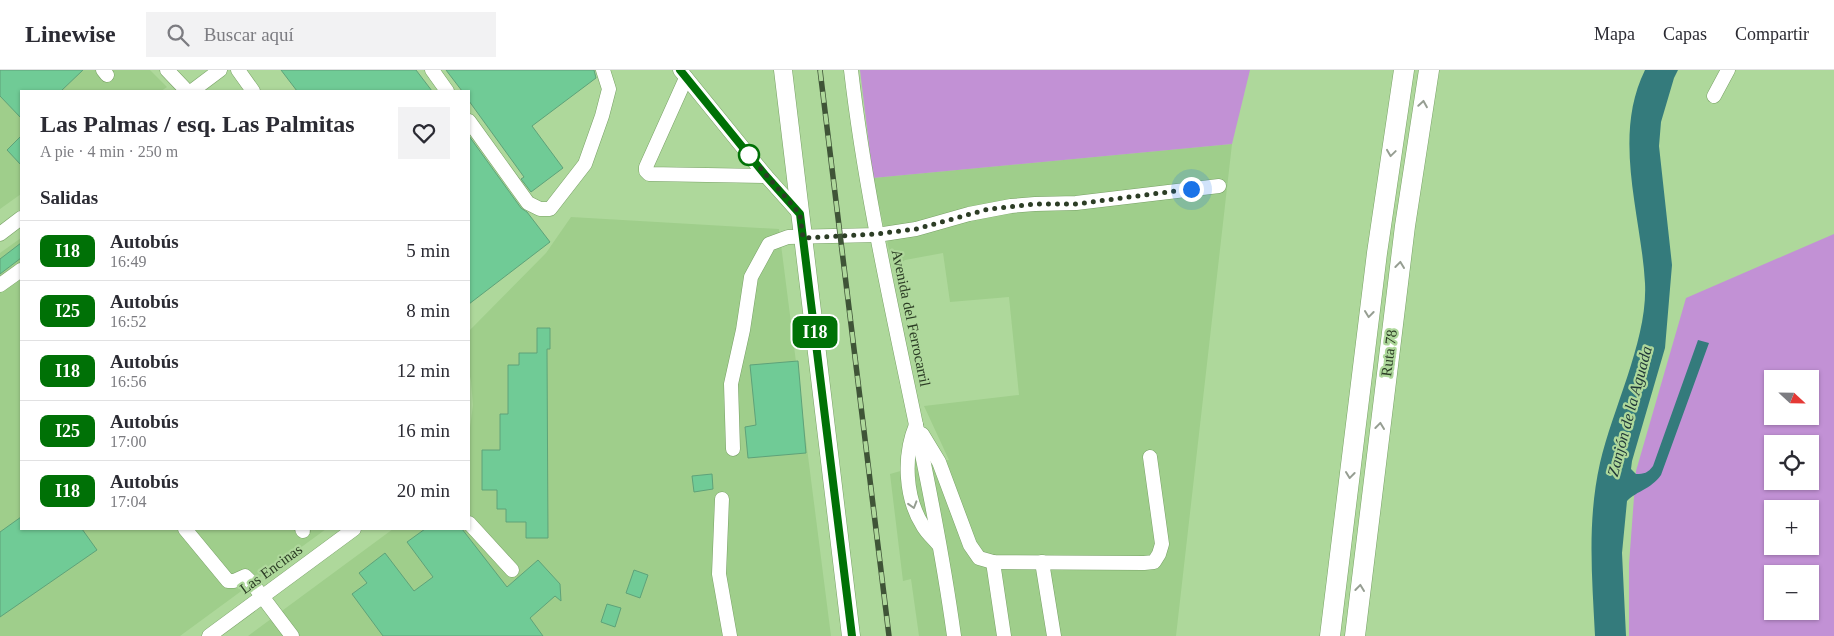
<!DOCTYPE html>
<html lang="es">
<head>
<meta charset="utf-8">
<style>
  :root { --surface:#fff; --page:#f2f2f3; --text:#2b2b33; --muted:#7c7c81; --line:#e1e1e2 }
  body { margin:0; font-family:"Times New Roman",serif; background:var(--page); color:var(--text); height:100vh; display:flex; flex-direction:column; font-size:19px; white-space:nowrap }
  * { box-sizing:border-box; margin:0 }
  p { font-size:16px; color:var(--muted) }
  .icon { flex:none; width:28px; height:28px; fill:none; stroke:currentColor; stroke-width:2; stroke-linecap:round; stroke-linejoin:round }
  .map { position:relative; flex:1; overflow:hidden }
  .sheet { position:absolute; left:20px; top:20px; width:450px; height:440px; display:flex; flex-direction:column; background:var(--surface); border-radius:0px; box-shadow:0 1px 4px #0004 }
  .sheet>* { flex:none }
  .badge { padding:0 10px; border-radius:8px; font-size:18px; line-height:32px }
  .needle { width:32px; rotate:112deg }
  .buttons { position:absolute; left:1764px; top:300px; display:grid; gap:10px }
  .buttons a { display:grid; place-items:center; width:55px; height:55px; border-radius:0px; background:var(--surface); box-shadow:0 1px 4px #0004; font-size:25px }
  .you { position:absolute; width:25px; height:25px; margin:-12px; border:4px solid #fff; border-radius:50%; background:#1a73e8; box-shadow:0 0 0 8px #1a73e833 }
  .map>.badge { position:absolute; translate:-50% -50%; box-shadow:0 0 0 2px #fff }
  h2 { padding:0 20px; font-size:19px; line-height:45px }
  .round { display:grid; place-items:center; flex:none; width:52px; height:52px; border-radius:0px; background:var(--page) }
  .summary { display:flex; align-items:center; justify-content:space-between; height:85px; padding:0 20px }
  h1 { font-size:24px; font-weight:600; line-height:38px }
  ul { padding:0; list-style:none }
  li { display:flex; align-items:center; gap:15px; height:60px; padding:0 20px; border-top:1px solid var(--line) }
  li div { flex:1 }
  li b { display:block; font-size:19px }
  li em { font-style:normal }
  li .badge { min-width:55px; font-weight:700; text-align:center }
  header { display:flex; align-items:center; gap:30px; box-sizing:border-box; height:70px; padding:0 25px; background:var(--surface); border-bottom:1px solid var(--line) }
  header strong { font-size:24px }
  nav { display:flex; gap:28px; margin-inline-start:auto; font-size:18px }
  .search { width:350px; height:45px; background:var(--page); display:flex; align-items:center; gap:12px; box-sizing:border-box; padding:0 18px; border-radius:0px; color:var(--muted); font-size:19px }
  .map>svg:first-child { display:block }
  .built { fill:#9fce8b }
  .green { fill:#c291d5; fill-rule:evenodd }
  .water { fill:#347b7c }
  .building { fill:#70cb96; stroke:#5ea279 }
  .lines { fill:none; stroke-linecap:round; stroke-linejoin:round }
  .minor-casing { stroke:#78a166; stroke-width:15 }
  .major-casing { stroke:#78a166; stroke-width:19 }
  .highway-casing { stroke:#78a166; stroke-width:21 }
  .minor { stroke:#fff; stroke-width:14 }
  .major { stroke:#fff; stroke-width:18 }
  .highway { stroke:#fff; stroke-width:20 }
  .rail-casing { stroke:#3f5437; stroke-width:5.5 }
  .rail { stroke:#aed89b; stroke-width:4; stroke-dasharray:11; stroke-linecap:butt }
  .oneway { stroke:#969e92 }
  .line-casing { stroke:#fff; stroke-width:11 }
  .line { stroke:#007106; stroke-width:8 }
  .walk { stroke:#2c3d25; stroke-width:5; stroke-dasharray:0 9 }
  .stop-dot { fill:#fff; stroke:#007106; stroke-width:2.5 }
  .labels { text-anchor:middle; stroke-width:4.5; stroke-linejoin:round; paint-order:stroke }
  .street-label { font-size:15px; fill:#2c3d25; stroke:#aed89b }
  .water-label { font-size:16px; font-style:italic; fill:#203738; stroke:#aed89b }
</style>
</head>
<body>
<header>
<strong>Linewise</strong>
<div class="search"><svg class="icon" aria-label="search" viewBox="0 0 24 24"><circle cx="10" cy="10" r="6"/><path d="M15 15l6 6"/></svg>Buscar aquí</div>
<nav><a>Mapa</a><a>Capas</a><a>Compartir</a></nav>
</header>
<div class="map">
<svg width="1834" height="566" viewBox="0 0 1834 566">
  <rect width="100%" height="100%" fill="#aed89b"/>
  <g class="built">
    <polygon points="0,0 150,0 167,17 161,21 21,21 21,124 0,139"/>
    <polygon points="1232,74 1176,566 919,566 911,509 903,511 890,404 904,400 902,392 928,386 930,393 949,390 924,336 1019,325 1009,227 950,232 943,183 905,190 893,198 873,108"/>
    <polygon points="571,147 779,159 831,566 248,566 393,459 469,459 469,365 473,335 471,311 469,302 469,261 546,183"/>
    <polygon points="21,168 21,459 326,459 180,566 0,566 0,183"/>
  </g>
  <g class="green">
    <polygon points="860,0 1250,0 1232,74 873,108"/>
    <path d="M1834,164V566H1629V494L1636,401L1686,228ZM1772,309H1810V346H1772ZM1772,374H1810V411H1772ZM1772,439H1810V476H1772ZM1772,504H1810V541H1772Z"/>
  </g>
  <path class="water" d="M1645,0H1678L1674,8L1661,52L1659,76L1672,195L1665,278L1632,391L1631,399L1636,404C1644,404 1648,403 1653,396L1698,270L1709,273L1661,405C1650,420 1638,420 1627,431L1622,483L1626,566H1595C1592,506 1587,451 1600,393C1613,337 1648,269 1645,213C1641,143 1612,67 1645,0Z"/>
  <g class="building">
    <polygon points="0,0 83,0 61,21 21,21 21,48 0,26"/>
    <polygon points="281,0 416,0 432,21 297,21"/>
    <polygon points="446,0 594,0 596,8 532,56 563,98 531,122 521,109 524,107 469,31 469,21 462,21"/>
    <polygon points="21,66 21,95 7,80"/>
    <polygon points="469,66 521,138 527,142 550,172 469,234"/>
    <polygon points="21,173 21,188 0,204 0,189"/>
    <polygon points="537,258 550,258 550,279 547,279 548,468 526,468 526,452 506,452 506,439 497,439 497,420 482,420 482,380 500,380 500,344 508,344 508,295 519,295 519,283 537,283"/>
    <polygon points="798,291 806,383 748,388 745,357 756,355 750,295"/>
    <polygon points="712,404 713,419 694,422 692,406"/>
    <polygon points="21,447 21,459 82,459 97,480 0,547 0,462"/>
    <polygon points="425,459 462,459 507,517 538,490 560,514 561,531 555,526 530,548 543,566 383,566 352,524 367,513 359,503 385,483 414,521 433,507 407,472"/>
    <polygon points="634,500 648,505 640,528 626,523"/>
    <polygon points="607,534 621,538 615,557 601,552"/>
  </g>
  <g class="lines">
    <defs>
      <g id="minor">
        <polyline points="103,0 107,5"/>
        <polyline points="167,0 187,21"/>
        <polyline points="238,0 253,21"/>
        <polyline points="432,0 447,21"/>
        <polyline points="680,0 766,106 800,144"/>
        <path d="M851,0C873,191 928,376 954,566"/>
        <polyline points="686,8 646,97 646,101 649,104 766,106"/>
        <polyline points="192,21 220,0"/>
        <polyline points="1714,26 1728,0"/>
        <polyline points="469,51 528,133 540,139 550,139 585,94 602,46 609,19 603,0"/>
        <polyline points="0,164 21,148"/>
        <polyline points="0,215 21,200"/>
        <path d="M916,355C903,386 905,428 923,456C927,463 933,468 938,474"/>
        <polyline points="922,364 939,392 970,475 979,488 993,492 1144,493 1154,492 1159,484 1162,474 1150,387"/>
        <polyline points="733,379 731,314 743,260 751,207 769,174 788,167 877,165 916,159 969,144 1011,136 1035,134 1076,133 1219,116"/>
        <polyline points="722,429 719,504 730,566"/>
        <polyline points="469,453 512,500"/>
        <polyline points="185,459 228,511 234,511 245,506 252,513 292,566"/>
        <polyline points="302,459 303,461"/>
        <polyline points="993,492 1004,566"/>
        <polyline points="1042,492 1054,566"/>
        <polyline points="209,566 354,459"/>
      </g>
      <polyline id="major" points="783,0 851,566"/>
      <g id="highway">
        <polyline points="1330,566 1377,183 1404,0"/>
        <polyline points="1355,566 1405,156 1429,0"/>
      </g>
    </defs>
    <use href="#minor" class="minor-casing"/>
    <use href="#major" class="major-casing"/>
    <use href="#highway" class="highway-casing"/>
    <use href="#minor" class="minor"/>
    <use href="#major" class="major"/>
    <use href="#highway" class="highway"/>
    <defs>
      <polyline id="rail" points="820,0 889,566"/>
    </defs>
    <use href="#rail" class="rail-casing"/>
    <use href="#rail" class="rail"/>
  </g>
  <defs><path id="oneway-chevron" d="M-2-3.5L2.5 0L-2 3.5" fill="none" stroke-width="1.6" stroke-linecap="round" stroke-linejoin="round" transform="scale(1.25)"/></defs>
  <g class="oneway">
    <use href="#oneway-chevron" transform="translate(1423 34) rotate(-81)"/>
    <use href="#oneway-chevron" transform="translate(1391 83) rotate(98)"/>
    <use href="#oneway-chevron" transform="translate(1400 195) rotate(-83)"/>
    <use href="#oneway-chevron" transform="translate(1369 244) rotate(97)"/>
    <use href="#oneway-chevron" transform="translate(1380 356) rotate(-83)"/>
    <use href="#oneway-chevron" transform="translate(1350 405) rotate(97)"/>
    <use href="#oneway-chevron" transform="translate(913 435) rotate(73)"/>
    <use href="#oneway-chevron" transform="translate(1360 518) rotate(-83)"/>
  </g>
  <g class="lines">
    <defs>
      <polyline id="line" points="680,0 766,106 800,144 852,566"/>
    </defs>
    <use href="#line" class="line-casing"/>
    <use href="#line" class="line"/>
    <polyline class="walk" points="749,85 800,144 803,168 876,164 916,159 989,139 1035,134 1076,134 1191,119"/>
  </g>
  <circle class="stop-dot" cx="749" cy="85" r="10"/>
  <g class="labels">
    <g class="street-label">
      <text transform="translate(911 248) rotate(78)" y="5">Avenida del Ferrocarril</text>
      <text transform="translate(1389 283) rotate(-83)" y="5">Ruta 78</text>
      <text transform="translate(271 499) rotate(-36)" y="5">Las Encinas</text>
    </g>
    <g class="water-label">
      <text transform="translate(1629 341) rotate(-75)" y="6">Zanjón de la Aguada</text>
    </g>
  </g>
</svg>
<div class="buttons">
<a><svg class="needle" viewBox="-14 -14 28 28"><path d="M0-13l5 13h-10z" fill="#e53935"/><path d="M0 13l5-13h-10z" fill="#7c7c81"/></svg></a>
<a><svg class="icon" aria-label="locate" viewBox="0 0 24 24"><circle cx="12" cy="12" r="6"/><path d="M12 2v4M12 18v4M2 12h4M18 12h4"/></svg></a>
<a>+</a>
<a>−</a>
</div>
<div class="you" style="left:1191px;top:119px"></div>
<b class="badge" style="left:815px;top:262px;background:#007106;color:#fff">I18</b>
<section class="sheet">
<div class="summary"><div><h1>Las Palmas / esq. Las Palmitas</h1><p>A pie · 4 min · 250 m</p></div><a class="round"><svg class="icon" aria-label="heart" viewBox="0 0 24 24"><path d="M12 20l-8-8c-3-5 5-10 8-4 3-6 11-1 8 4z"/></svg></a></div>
<h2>Salidas</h2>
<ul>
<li><span class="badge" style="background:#007106;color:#fff">I18</span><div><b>Autobús</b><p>16:49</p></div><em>5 min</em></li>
<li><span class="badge" style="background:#007106;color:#fff">I25</span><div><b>Autobús</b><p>16:52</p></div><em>8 min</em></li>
<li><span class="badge" style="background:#007106;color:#fff">I18</span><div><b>Autobús</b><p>16:56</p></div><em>12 min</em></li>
<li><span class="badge" style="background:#007106;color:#fff">I25</span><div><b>Autobús</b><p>17:00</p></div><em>16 min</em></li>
<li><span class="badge" style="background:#007106;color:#fff">I18</span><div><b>Autobús</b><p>17:04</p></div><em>20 min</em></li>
</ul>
</section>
</div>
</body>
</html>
